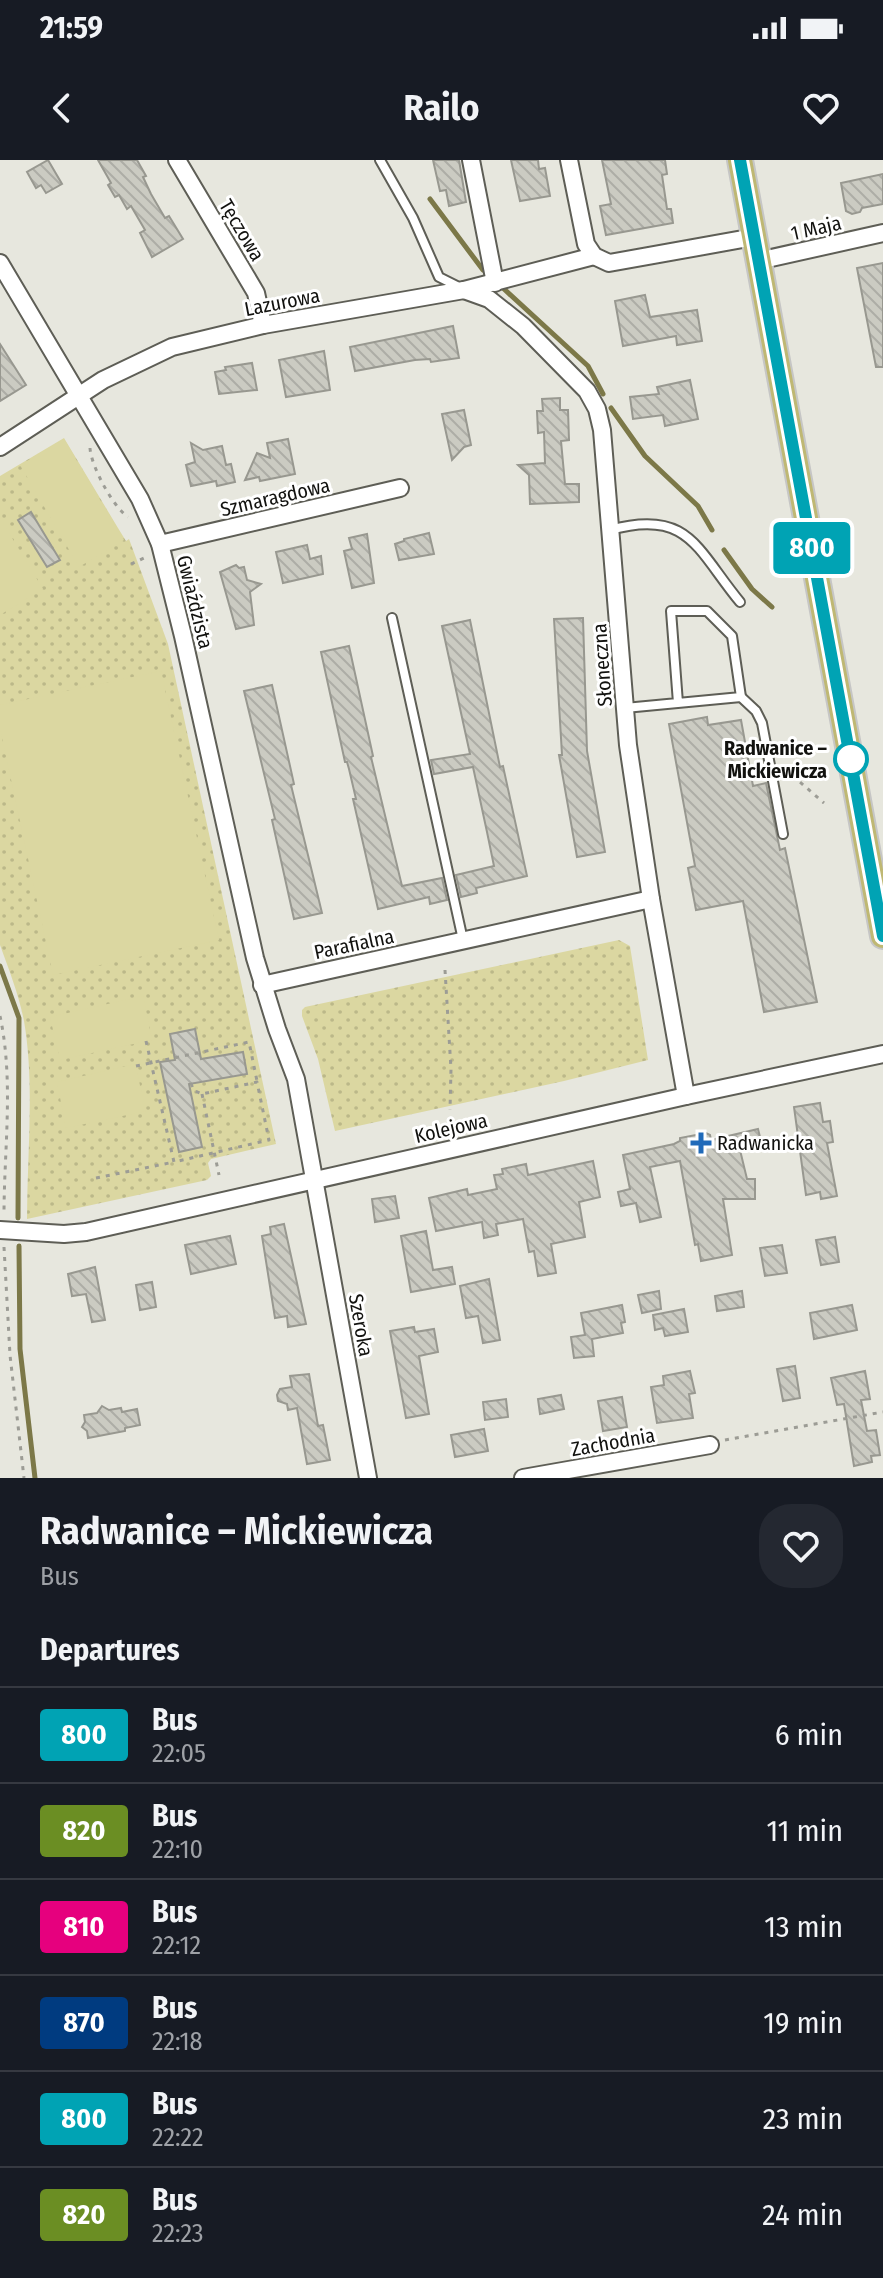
<!DOCTYPE html>
<html lang="en">
<head>
<meta charset="utf-8">
<style>
  :root { --surface:#171b24; --page:#242831; --text:#f1f3f6; --muted:#9ea1a6; --line:#363941 }
  body { margin:0; font-family:"Fira Sans Condensed",sans-serif; background:var(--page); color:var(--text); height:100vh; display:flex; flex-direction:column; font-size:30px; white-space:nowrap }
  * { box-sizing:border-box; margin:0 }
  p { font-size:26px; color:var(--muted) }
  .icon { flex:none; width:44px; height:44px; fill:none; stroke:currentColor; stroke-width:2; stroke-linecap:round; stroke-linejoin:round }
  .map { position:relative; height:1318px; overflow:hidden }
  .side { display:flex; flex-direction:column; background:var(--surface); flex:1 }
  .side>* { flex:none }
  .badge { padding:0 16px; border-radius:6px; font-size:28px; line-height:52px }
  .map>.badge { position:absolute; translate:-50% -50%; box-shadow:0 0 0 4px #fff }
  h2 { padding:0 40px; font-size:30px; line-height:72px }
  .round { display:grid; place-items:center; flex:none; width:84px; height:84px; border-radius:32px; background:var(--page) }
  .headline { display:flex; align-items:center; justify-content:space-between; height:136px; padding:0 40px }
  h1 { font-size:38px; font-weight:700; line-height:60px }
  ul { padding:0; list-style:none }
  li { display:flex; align-items:center; gap:24px; height:96px; padding:0 40px; border-top:2px solid var(--line) }
  li div { flex:1 }
  li b { display:block; font-size:30px }
  li em { font-style:normal }
  li .badge { min-width:88px; font-weight:700; text-align:center }
  .status { display:flex; justify-content:space-between; align-items:center; height:56px; padding:0 40px; background:var(--surface); direction:ltr }
  .status svg { height:22px; fill:currentColor }
  header { display:flex; justify-content:space-between; align-items:center; height:104px; padding:0 40px; background:var(--surface); font-size:36px; font-weight:700 }
  .map>svg:first-child { display:block }
  .grass { fill:url(#grass-dots) }
  .garden { fill:#dbd7a1 }
  .lines { fill:none; stroke-linecap:round; stroke-linejoin:round }
  .stream { stroke:#7c7848; stroke-width:5 }
  .building { fill:url(#building-back-hatch); stroke:#989890; stroke-width:2 }
  .service-casing { stroke:#5e5e56; stroke-width:12 }
  .minor-casing { stroke:#5e5e56; stroke-width:20 }
  .primary-casing { stroke:#c6c6c5; stroke-width:28 }
  .path { stroke:#9c9c95; stroke-width:3; stroke-dasharray:4 6; stroke-linecap:butt }
  .service { stroke:#fff; stroke-width:8 }
  .minor { stroke:#fff; stroke-width:16 }
  .primary { stroke:#bfb873; stroke-width:24 }
  .line-casing { stroke:#fff; stroke-width:18 }
  .line { stroke:#00a3b4; stroke-width:12 }
  .stop-dot { fill:#fff; stroke:#00a3b4; stroke-width:4 }
  .poi-dot { fill:#206ab9; stroke:#fff; stroke-width:3 }
  .labels { text-anchor:middle; stroke-width:6; stroke-linejoin:round; paint-order:stroke }
  .street-label { font-size:20px; fill:#12120f; stroke:#fff }
  .stop-label { font-size:20px; font-weight:bold; fill:#12120f; stroke:#fff; text-anchor:end }
  .poi-label { font-size:20px; fill:#12120f; stroke:#fff; text-anchor:start }
</style>
</head>
<body>
<div class="status"><b>21:59</b><svg viewBox="0 0 49 12"><path d="M0 12V9h3v3zM5 12V6h3v6zM10 12V3h3v9zM15 12V0h3v12zM26 1h20v11H26zM47 4h2v5h-2z"/></svg></div>
<header><svg class="icon" aria-label="back" viewBox="0 0 24 24"><path d="M15 5l-7 7 7 7"/></svg>Railo<svg class="icon" aria-label="heart" viewBox="0 0 24 24"><path d="M12 20l-8-8c-3-5 5-10 8-4 3-6 11-1 8 4z"/></svg></header>
<div class="map">
<svg width="883" height="1318" viewBox="0 0 883 1318">
  <defs>
    <pattern id="grass-dots" width="8" height="8" patternUnits="userSpaceOnUse" patternTransform="scale(2)"><rect width="8" height="8" fill="#dbd7a1"/><path d="M2 2h.1M6 6h.1" fill="none" stroke="#bbb889" stroke-width="1.8" stroke-linecap="round"/></pattern>
    <pattern id="building-back-hatch" width="6" height="6" patternUnits="userSpaceOnUse" patternTransform="scale(2)"><rect width="6" height="6" fill="#cbcbc2"/><path d="M-1 5l2 2M0 0l6 6M5-1l2 2" fill="none" stroke="#adada6"/></pattern>
  </defs>
  <rect width="100%" height="100%" fill="#e7e7de"/>
  <g class="grass">
    <path d="M64,278L118,368L126,381L129,379L168,484L276,984L211,999L208,1003L211,1016L207,1020L27,1059C27,994 35,925 24,861C19,835 9,810 0,785V316Z"/>
    <polygon points="619,780 630,786 648,900 564,921 335,971 318,899 302,856 302,850 305,847"/>
  </g>
  <g class="garden">
    <polygon points="64,279 124,380 79,407 20,305"/>
    <polygon points="0,358 43,429 0,455"/>
    <polygon points="161,511 219,780 53,815 0,568 0,545"/>
    <polygon points="143,836 152,880 60,900 50,857"/>
    <polygon points="135,904 146,951 66,968 57,922"/>
  </g>
  <g class="lines">
    <g class="stream">
      <polyline points="430,39 483,110"/>
      <polyline points="504,129 588,206 603,234"/>
      <polyline points="611,248 645,296 698,346 712,370"/>
      <polyline points="724,390 752,429 772,447"/>
      <polyline points="0,806 19,858 18,1058"/>
      <polyline points="19,1086 20,1189 35,1318"/>
    </g>
  </g>
  <g class="building">
    <polygon points="48,0 62,24 46,33 41,25 36,28 27,12"/>
    <polygon points="98,0 137,0 146,16 143,17 151,34 165,58 169,56 183,79 152,97 140,73 145,70 131,46 127,49 119,35 115,37 108,25 111,23"/>
    <polygon points="433,0 459,0 466,42 449,46 446,30 440,31"/>
    <polygon points="511,0 538,0 539,9 545,8 550,36 520,41"/>
    <polygon points="602,0 665,0 667,14 662,15 667,49 671,49 673,63 606,75 600,46 611,44"/>
    <polygon points="883,14 883,44 862,48 860,52 852,54 846,51 841,23"/>
    <polygon points="883,103 883,207 876,207 857,108"/>
    <polygon points="645,135 650,157 697,150 702,181 677,185 676,176 623,186 615,141"/>
    <polygon points="453,166 459,198 431,202 430,199 415,200 355,211 350,187"/>
    <polygon points="0,184 26,225 0,241"/>
    <polygon points="324,191 330,230 286,237 279,200"/>
    <polygon points="252,203 257,230 219,234 215,212 226,210 225,207"/>
    <polygon points="690,220 698,259 665,266 663,255 633,259 630,237 659,234 657,227"/>
    <polygon points="560,238 560,250 568,250 569,280 561,281 565,324 579,324 579,342 530,344 529,315 518,305 545,303 544,272 538,273 537,251 543,251 542,239"/>
    <polygon points="464,250 471,285 464,287 452,300 442,254"/>
    <polygon points="288,279 295,314 260,321 259,317 245,320 257,293 270,298 267,283"/>
    <polygon points="191,283 203,290 222,286 226,305 231,304 235,322 217,326 216,321 191,326 186,305 195,302"/>
    <polygon points="31,352 60,400 47,407 18,360"/>
    <polygon points="429,373 434,394 399,400 395,384 404,381 404,379"/>
    <polygon points="367,374 374,423 352,428 344,391 352,389 349,378"/>
    <polygon points="307,385 310,399 321,396 323,414 283,423 276,392"/>
    <polygon points="236,405 239,408 244,407 247,420 261,424 250,432 254,465 236,469 220,412"/>
    <polygon points="583,458 587,591 605,692 577,697 559,595 562,595 554,459"/>
    <polygon points="470,460 500,607 503,606 527,716 476,728 477,733 461,737 456,715 494,706 487,672 473,607 434,614 431,600 470,594 442,466"/>
    <polygon points="349,486 373,596 371,597 402,726 442,718 447,740 430,744 429,737 378,749 353,639 356,639 349,609 347,602 345,602 321,492"/>
    <polygon points="272,525 294,624 291,625 322,753 294,759 272,660 275,659 244,531"/>
    <polygon points="707,557 708,565 741,560 753,626 766,623 780,690 785,688 817,842 764,852 743,741 696,750 688,708 695,706 669,564"/>
    <polygon points="195,869 201,899 243,892 247,914 189,924 202,987 179,992 160,902 175,900 170,874"/>
    <polygon points="820,943 823,962 830,961 833,982 827,983 837,1036 821,1039 820,1032 806,1035 794,947"/>
    <polygon points="758,969 762,985 740,990 747,1019 755,1019 755,1039 723,1039 732,1095 701,1101 698,1084 695,1085 680,1001 650,1007 661,1057 640,1062 636,1043 621,1046 618,1032 630,1029 623,995 674,984 680,981 680,978 706,973 710,975 711,980"/>
    <polygon points="593,1001 600,1037 579,1042 585,1077 551,1084 556,1113 538,1116 534,1091 529,1092 523,1059 496,1064 498,1075 484,1078 482,1062 436,1071 429,1038 467,1029 468,1035 497,1029 494,1015 503,1014 502,1009 526,1004 528,1015"/>
    <polygon points="395,1036 399,1058 375,1062 372,1039"/>
    <polygon points="284,1064 306,1164 288,1167 287,1156 275,1158 262,1076 271,1074 270,1067"/>
    <polygon points="426,1071 433,1110 452,1107 455,1124 411,1132 401,1076"/>
    <polygon points="230,1076 236,1104 191,1114 185,1085"/>
    <polygon points="835,1077 839,1102 821,1105 816,1080"/>
    <polygon points="782,1085 787,1113 765,1116 760,1088"/>
    <polygon points="95,1107 105,1160 92,1162 86,1134 72,1136 68,1114"/>
    <polygon points="489,1119 500,1180 483,1183 478,1156 466,1158 460,1126"/>
    <polygon points="152,1122 156,1147 140,1150 136,1125"/>
    <polygon points="659,1131 661,1149 642,1153 638,1135"/>
    <polygon points="742,1131 744,1147 717,1151 715,1136"/>
    <polygon points="622,1145 625,1162 621,1163 623,1173 592,1179 594,1196 574,1198 571,1177 585,1175 581,1153"/>
    <polygon points="852,1145 857,1170 814,1179 810,1153"/>
    <polygon points="684,1149 688,1172 665,1176 663,1168 655,1170 653,1155"/>
    <polygon points="414,1167 415,1172 434,1169 438,1192 419,1196 429,1254 406,1258 390,1171"/>
    <polygon points="795,1206 800,1238 783,1241 777,1209"/>
    <polygon points="690,1211 695,1233 689,1234 693,1258 657,1263 651,1227 664,1225 663,1216"/>
    <polygon points="865,1211 870,1239 861,1240 867,1271 876,1270 880,1295 871,1296 872,1302 854,1306 844,1244 837,1245 831,1218"/>
    <polygon points="309,1214 318,1266 323,1265 330,1300 307,1304 297,1248 288,1250 287,1244 278,1241 277,1235 280,1229 292,1227 290,1216"/>
    <polygon points="561,1235 564,1249 540,1254 538,1239"/>
    <polygon points="622,1237 627,1267 603,1271 598,1241"/>
    <polygon points="506,1239 508,1257 485,1260 483,1242"/>
    <polygon points="102,1246 109,1250 121,1248 122,1252 137,1249 140,1265 125,1268 125,1271 88,1278 87,1271 82,1267 85,1262 84,1255 97,1253"/>
    <polygon points="484,1269 488,1291 455,1297 451,1275"/>
  </g>
  <g class="lines">
    <defs>
      <g id="service">
        <polyline points="380,0 413,58 439,117 461,128"/>
        <path d="M610,370C689,348 697,390 740,442"/>
        <polyline points="392,458 463,780"/>
        <polyline points="741,537 756,551 762,563 783,674"/>
        <polyline points="625,548 741,537 732,476 707,451 671,451 678,543"/>
      </g>
      <g id="minor">
        <polyline points="177,0 256,133 263,165"/>
        <polyline points="471,0 495,123"/>
        <polyline points="569,0 586,84 594,96 609,103 754,77"/>
        <polyline points="758,101 883,73"/>
        <polyline points="0,103 140,339 160,384 183,476 255,798 277,869 296,919 368,1318"/>
        <polyline points="464,130 489,139 523,166 587,231 597,249 602,270 628,585 651,739 686,936"/>
        <polyline points="0,287 103,220 172,187 263,165 464,130 594,96"/>
        <polyline points="160,384 400,328"/>
        <polyline points="262,825 651,739"/>
        <polyline points="0,1070 64,1074 86,1072 686,936 883,894"/>
        <polyline points="523,1318 710,1285"/>
      </g>
      <polyline id="primary" points="740,0 883,776"/>
    </defs>
    <use href="#service" class="service-casing"/>
    <use href="#minor" class="minor-casing"/>
    <use href="#primary" class="primary-casing"/>
    <g class="path">
      <path d="M90,288C91,306 113,347 128,357"/>
      <polyline points="131,404 146,397"/>
      <polyline points="785,609 824,643"/>
      <polyline points="445,810 451,909 450,950"/>
      <path d="M0,856C14,921 4,989 4,1055"/>
      <polyline points="146,881 174,1002 269,980 257,922 202,934 193,930 190,919"/>
      <polyline points="136,906 249,882 257,921"/>
      <polyline points="202,934 219,1015"/>
      <polyline points="96,1018 174,1002"/>
      <polyline points="4,1087 10,1195 24,1318"/>
      <polyline points="725,1280 883,1252"/>
    </g>
    <use href="#service" class="service"/>
    <use href="#minor" class="minor"/>
    <use href="#primary" class="primary"/>
  </g>
  <g class="lines">
    <defs>
      <polyline id="line" points="740,0 883,776"/>
    </defs>
    <use href="#line" class="line-casing"/>
    <use href="#line" class="line"/>
  </g>
  <circle class="stop-dot" cx="851" cy="599" r="16"/>
  <path class="poi-dot" d="M697 971h8v8h8v8h-8v8h-8v-8h-8v-8h8z"/>
  <g class="labels">
    <g class="street-label">
      <text transform="translate(816 68) rotate(-13)" y="7">1 Maja</text>
      <text transform="translate(242 70) rotate(59)" y="7">Tęczowa</text>
      <text transform="translate(282 142) rotate(-11)" y="7">Lazurowa</text>
      <text transform="translate(275 337) rotate(-13)" y="7">Szmaragdowa</text>
      <text transform="translate(195 442) rotate(76)" y="7">Gwiaździsta</text>
      <text transform="translate(602 505) rotate(-94)" y="7">Słoneczna</text>
      <text transform="translate(354 784) rotate(-12)" y="7">Parafialna</text>
      <text transform="translate(451 968) rotate(-13)" y="7">Kolejowa</text>
      <text transform="translate(361 1165) rotate(80)" y="7">Szeroka</text>
      <text transform="translate(613 1282) rotate(-10)" y="7">Zachodnia</text>
    </g>
    <g class="stop-label">
      <text x="827" y="595">Radwanice –<tspan x="827" dy="23">Mickiewicza</tspan></text>
    </g>
    <g class="poi-label">
      <text x="717" y="990">Radwanicka</text>
    </g>
  </g>
</svg>
<b class="badge" style="left:812px;top:388px;background:#00a3b4;color:#fff">800</b>
</div>
<section class="side">
<div class="headline"><div><h1>Radwanice – Mickiewicza</h1><p>Bus</p></div><a class="round"><svg class="icon" aria-label="heart" viewBox="0 0 24 24"><path d="M12 20l-8-8c-3-5 5-10 8-4 3-6 11-1 8 4z"/></svg></a></div>
<h2>Departures</h2>
<ul>
<li><span class="badge" style="background:#00a3b4;color:#fff">800</span><div><b>Bus</b><p>22:05</p></div><em>6 min</em></li>
<li><span class="badge" style="background:#6b8e23;color:#fff">820</span><div><b>Bus</b><p>22:10</p></div><em>11 min</em></li>
<li><span class="badge" style="background:#e6007e;color:#fff">810</span><div><b>Bus</b><p>22:12</p></div><em>13 min</em></li>
<li><span class="badge" style="background:#003b80;color:#fff">870</span><div><b>Bus</b><p>22:18</p></div><em>19 min</em></li>
<li><span class="badge" style="background:#00a3b4;color:#fff">800</span><div><b>Bus</b><p>22:22</p></div><em>23 min</em></li>
<li><span class="badge" style="background:#6b8e23;color:#fff">820</span><div><b>Bus</b><p>22:23</p></div><em>24 min</em></li>
</ul>
</section>
</body>
</html>
